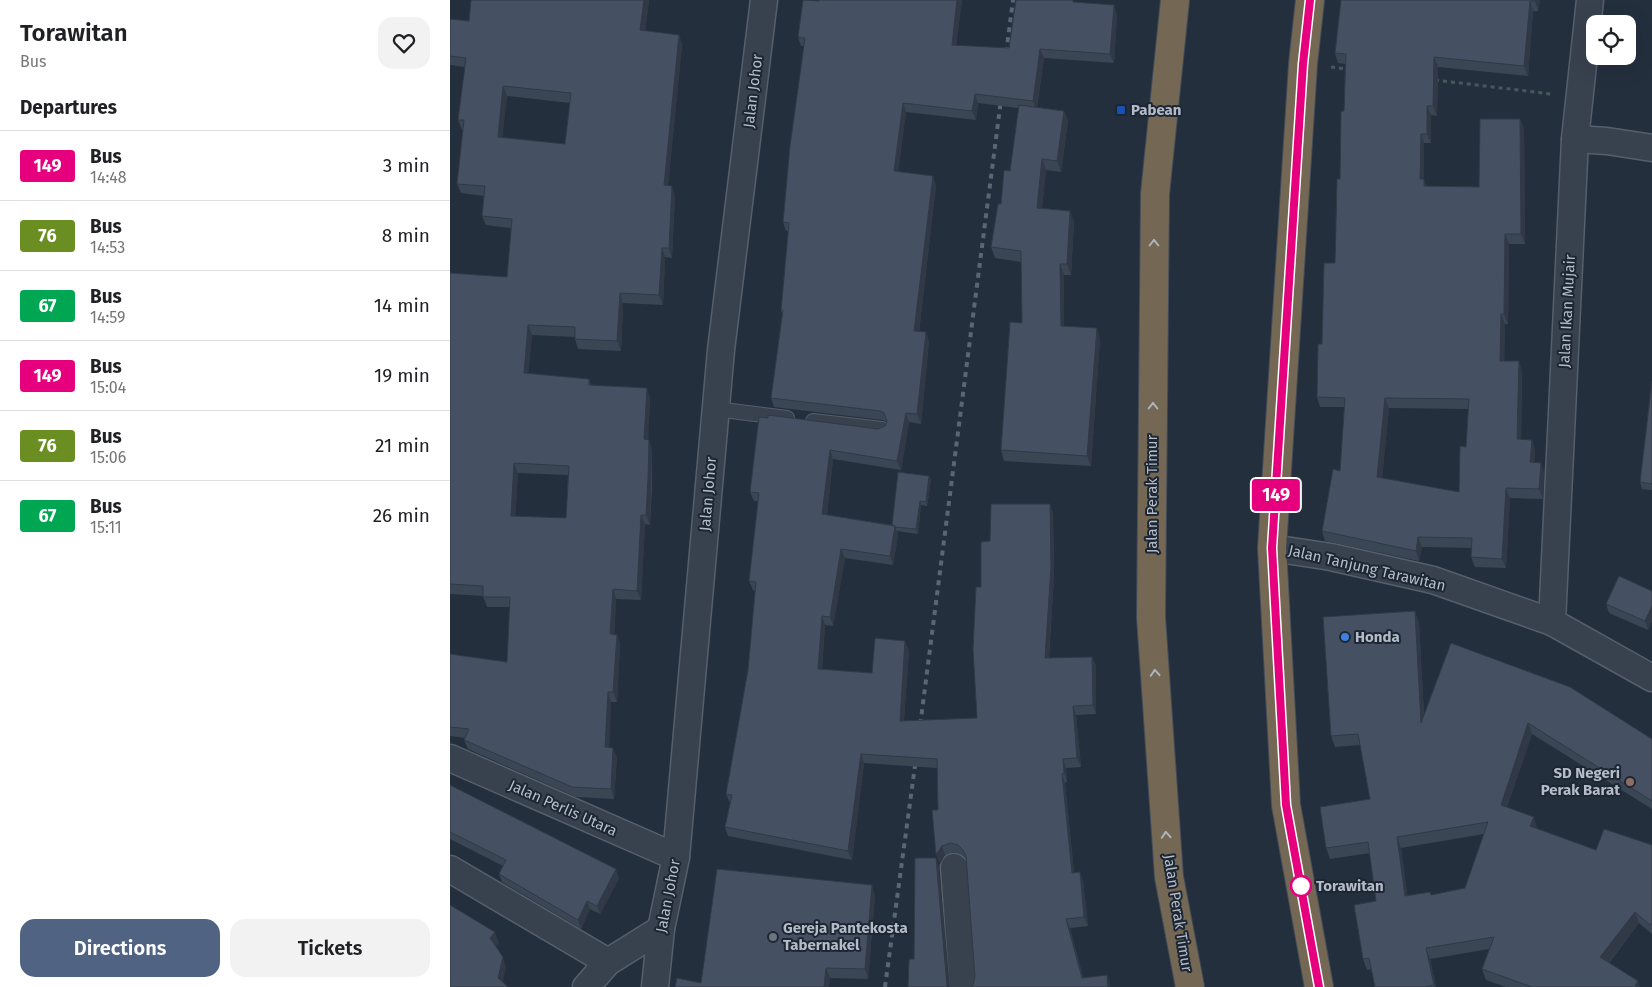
<!DOCTYPE html>
<html lang="en">
<head>
<meta charset="utf-8">
<style>
  :root { --surface:#fff; --page:#f2f2f2; --text:#202124; --muted:#757577; --line:#e0e0e0; --accent:#506383 }
  body { margin:0; font-family:"Fira Sans",sans-serif; background:var(--page); color:var(--text); height:100vh; display:flex; flex-direction:column; font-size:19px; white-space:nowrap }
  * { box-sizing:border-box; margin:0 }
  p { font-size:16px; color:var(--muted) }
  .icon { flex:none; width:28px; height:28px; fill:none; stroke:currentColor; stroke-width:2; stroke-linecap:round; stroke-linejoin:round }
  .map { position:relative; flex:1; overflow:hidden }
  .details { display:flex; flex-direction:column; background:var(--surface); width:450px }
  .details>* { flex:none }
  .badge { padding:0 10px; border-radius:4px; font-size:18px; line-height:32px }
  .tools { position:absolute; left:1136px; top:15px; display:grid; gap:10px }
  .tools a { display:grid; place-items:center; width:50px; height:50px; border-radius:10px; background:var(--surface); box-shadow:0 5px 20px #0002; font-size:25px }
  .map>.badge { position:absolute; translate:-50% -50%; box-shadow:0 0 0 2px #fff }
  h2 { padding:0 20px; font-size:19px; line-height:45px }
  .round { display:grid; place-items:center; flex:none; width:52px; height:52px; border-radius:15px; background:var(--page) }
  .headline { display:flex; align-items:center; justify-content:space-between; height:85px; padding:0 20px }
  h1 { font-size:24px; font-weight:600; line-height:38px }
  .action { display:flex; gap:10px; margin-top:auto; padding:10px 20px }
  .action a { flex:1; height:58px; border-radius:15px; background:var(--accent); color:#fff; font-size:20px; font-weight:600; line-height:58px; text-align:center }
  .action a+a { background:var(--page); color:var(--text) }
  ul { padding:0; list-style:none }
  li { display:flex; align-items:center; gap:15px; height:70px; padding:0 20px; border-top:1px solid var(--line) }
  li div { flex:1 }
  li b { display:block; font-size:19px }
  li em { font-style:normal }
  li .badge { min-width:55px; font-weight:700; text-align:center }
  main { display:flex; flex:1; min-height:0 }
  .map>svg:first-child { display:block }
  .lines { fill:none; stroke-linecap:round; stroke-linejoin:round }
  .lane-casing { stroke:#565f6c; stroke-width:16 }
  .street-casing { stroke:#565f6c; stroke-width:29 }
  .highway-casing { stroke:#434c59; stroke-width:30 }
  .path { stroke:#44595c; stroke-width:3; stroke-dasharray:4 4; stroke-linecap:butt }
  .lane { stroke:#38414e; stroke-width:14 }
  .street { stroke:#38414e; stroke-width:26 }
  .highway { stroke:#746855; stroke-width:28 }
  .rail { stroke:#5a6575; stroke-width:4; stroke-dasharray:5 5; stroke-linecap:butt }
  .wall { fill:#3b4654; fill-rule:evenodd }
  .shaded-wall { fill:#303945 }
  .building { fill:#455162; stroke:#303945; fill-rule:evenodd }
  .oneway { stroke:#aeb4bd }
  .line-casing { stroke:#fff; stroke-width:11 }
  .line { stroke:#e6007e; stroke-width:8 }
  .transit-dot { fill:#1a4fb4; stroke:#1d2633; stroke-width:2 }
  .shop-dot { fill:#3f7fe0; stroke:#1d2633; stroke-width:2 }
  .education-dot { fill:#8d6e63; stroke:#1d2633; stroke-width:2 }
  .stop-dot { fill:#fff; stroke:#e6007e; stroke-width:2.5 }
  .worship-dot { fill:#6b7280; stroke:#1d2633; stroke-width:2 }
  .labels { text-anchor:middle; stroke-width:4; stroke-linejoin:round; paint-order:stroke }
  .street-label { font-size:15px; fill:#b4bcc9; stroke:#1d2633 }
  .poi-label { font-size:15px; font-weight:bold; fill:#b4bcc9; stroke:#1d2633; text-anchor:start }
  .stop-label { font-size:15px; font-weight:bold; fill:#b4bcc9; stroke:#1d2633; text-anchor:start }
</style>
</head>
<body>
<main>
<section class="details">
<div class="headline"><div><h1>Torawitan</h1><p>Bus</p></div><a class="round"><svg class="icon" aria-label="heart" viewBox="0 0 24 24"><path d="M12 20l-8-8c-3-5 5-10 8-4 3-6 11-1 8 4z"/></svg></a></div>
<h2>Departures</h2>
<ul>
<li><span class="badge" style="background:#e6007e;color:#fff">149</span><div><b>Bus</b><p>14:48</p></div><em>3 min</em></li>
<li><span class="badge" style="background:#6b8e23;color:#fff">76</span><div><b>Bus</b><p>14:53</p></div><em>8 min</em></li>
<li><span class="badge" style="background:#00a651;color:#fff">67</span><div><b>Bus</b><p>14:59</p></div><em>14 min</em></li>
<li><span class="badge" style="background:#e6007e;color:#fff">149</span><div><b>Bus</b><p>15:04</p></div><em>19 min</em></li>
<li><span class="badge" style="background:#6b8e23;color:#fff">76</span><div><b>Bus</b><p>15:06</p></div><em>21 min</em></li>
<li><span class="badge" style="background:#00a651;color:#fff">67</span><div><b>Bus</b><p>15:11</p></div><em>26 min</em></li>
</ul>
<div class="action"><a>Directions</a><a>Tickets</a></div>
</section>
<div class="map">
<svg width="1202" height="987" viewBox="0 0 1202 987">
  <rect width="100%" height="100%" fill="#242f3e"/>
  <g class="lines">
    <defs>
      <g id="lane">
        <polyline points="266,409 337,418"/>
        <polyline points="363,421 432,429"/>
      </g>
      <g id="street">
        <polyline points="1125,139 1157,141 1202,148"/>
        <polyline points="822,548 881,557 983,580 1102,622 1202,678"/>
        <polyline points="1102,622 1125,139 1140,0"/>
        <polyline points="0,758 226,857"/>
        <polyline points="504,867 513,987"/>
        <polyline points="0,869 158,962"/>
        <polyline points="136,987 158,962 211,929"/>
        <polyline points="205,987 211,929 226,857 271,350 314,0"/>
      </g>
      <g id="highway">
        <polyline points="725,0 705,194 701,617 719,877 740,987"/>
        <polyline points="860,0 853,64 822,548 836,805 869,987"/>
      </g>
    </defs>
    <use href="#lane" class="lane-casing"/>
    <use href="#street" class="street-casing"/>
    <use href="#highway" class="highway-casing"/>
    <g class="path">
      <polyline points="881,67 897,69"/>
      <polyline points="985,80 1101,94"/>
    </g>
    <use href="#lane" class="lane"/>
    <use href="#street" class="street"/>
    <use href="#highway" class="highway"/>
    <g class="rail">
      <polyline points="555,62 563,0"/>
      <polyline points="469,734 552,92"/>
      <polyline points="435,987 467,751"/>
    </g>
  </g>
  <g class="wall">
    <path d="M21,0H199L195,31L229,35L232,45L218,185L225,195L222,258L215,257L213,305L173,303L171,351L128,349L125,339V337L82,335L78,374L139,379L141,385L200,397L198,440L202,449V489L200,525L195,524L191,600L166,599L164,634L167,635L170,644L167,702H161L159,747L167,757L164,799L126,797L18,749L14,740L15,738L0,736V654L57,662L60,607H37L33,596L0,594V273L57,277L61,228L36,225L32,216L34,196L11,193L7,184L13,130H12L8,120L15,67L0,65V19L19,21ZM57,96L120,103L115,144L52,138ZM68,473L118,475L116,518L65,516Z"/>
    <polygon points="512,0 506,46 559,48 626,3 667,14 664,63 594,58 587,107 614,111 618,121 611,172 596,170 592,208 620,211 624,222 621,275 614,275 614,326 650,339 641,466 554,461 551,450 572,323 571,262 545,258 541,247 560,171 569,108 528,103 526,120 456,112 448,172 486,185 469,332 479,341 471,424 459,422 451,470 383,459 377,515 442,525 479,476 481,480 477,506 471,505 468,534 447,531 448,535 443,565 395,558 383,626 375,625 372,669 422,673 459,650 454,721 527,718 531,587 540,541 603,513 604,576 599,658 642,657 646,666 646,714 626,715 631,767 616,768 617,782 615,783 624,873 633,881 638,926 620,928 633,978 657,975 660,984 523,985 525,977 516,858 511,854 503,852 495,855 490,864 487,768 414,763 402,860 278,836 275,827 280,803 276,794 298,670 305,591 303,590 299,581 308,501 304,501 300,492 309,417 428,429 435,426 437,422 433,420 324,407 321,398 332,314 331,310 339,231 336,231 333,222 354,46 351,46 348,37 369,1"/>
    <path d="M891,0H1090L1088,11H1083L1078,76L988,67L987,116L981,115V143H974V180L976,186L1029,187L1070,119L1074,129L1075,244H1059L1058,324H1055L1054,361L1072,371L1071,439L1085,450L1084,463H1091L1094,473L1093,499L1060,498L1056,568L1025,567L1021,557L1022,548L972,547L969,561L875,541L872,531L890,471L894,407H870L867,397L872,344L885,263L894,111L895,64L888,63L885,53ZM939,408L1018,409L1016,447L1009,492L932,478Z"/>
    <polygon points="1202,381 1202,490 1192,489 1190,482"/>
    <polygon points="1202,591 1202,621 1198,630 1159,613 1156,604"/>
    <path d="M969,622L974,715L1001,643L1202,739V809L1082,734L1057,807L1087,827V829L1146,850L1202,845V934L1189,923L1159,963L1190,987H1056L1036,980L1032,969L1039,949L980,959L986,987H925L921,969L917,970L913,959L926,901L920,853L880,859L876,848L920,799L910,745L885,747L881,736ZM1034,834L1015,888L981,895L957,896L951,848Z"/>
    <polygon points="0,785 169,878 150,914 140,909 131,929 52,882 49,874 53,866 0,839"/>
    <polygon points="425,896 418,979 380,978 379,987 225,987 251,983"/>
  </g>
  <g class="shaded-wall">
    <polygon points="194,0 199,0 194,40 190,30"/>
    <polygon points="507,0 512,0 505,54 502,45"/>
    <polygon points="1085,0 1090,0 1088,11 1085,1"/>
    <polygon points="1080,1 1083,11 1078,76 1074,66"/>
    <polygon points="664,5 667,14 664,63 660,54"/>
    <polygon points="229,35 232,45 217,195 214,185"/>
    <polygon points="590,49 594,58 586,110 583,101"/>
    <polygon points="984,57 988,67 987,116 983,106"/>
    <polygon points="53,86 57,96 51,147 48,137"/>
    <polygon points="525,94 528,103 526,120 522,111"/>
    <polygon points="453,103 456,112 447,180 444,171"/>
    <polygon points="977,106 981,115 981,143 977,134"/>
    <polygon points="614,111 618,121 611,172 607,161"/>
    <polygon points="1070,119 1074,129 1075,244 1071,234"/>
    <polygon points="971,134 974,143 974,180 977,189 977,196 970,179"/>
    <polygon points="592,159 596,170 591,219 587,208"/>
    <polygon points="483,176 486,185 468,340 464,331"/>
    <polygon points="222,186 225,195 222,258 219,248"/>
    <polygon points="620,211 624,222 621,275 617,264"/>
    <polygon points="1055,234 1059,244 1058,324 1054,314"/>
    <polygon points="212,248 215,257 213,305 209,295"/>
    <polygon points="610,264 614,275 614,337 611,326"/>
    <polygon points="170,293 173,303 171,351 167,341"/>
    <polygon points="1051,314 1055,324 1054,371 1050,361"/>
    <polygon points="78,325 82,335 77,383 74,373"/>
    <polygon points="647,328 650,339 641,466 637,456"/>
    <polygon points="476,332 479,341 471,424 467,414"/>
    <polygon points="1069,361 1072,371 1071,449 1067,439"/>
    <polygon points="197,388 200,397 198,449 194,439"/>
    <polygon points="935,398 939,408 931,487 927,477"/>
    <polygon points="456,413 459,422 451,470 447,461"/>
    <polygon points="199,440 202,449 200,525 196,515"/>
    <polygon points="1082,440 1085,450 1084,472 1080,462"/>
    <polygon points="380,450 383,459 376,523 372,514"/>
    <polygon points="64,463 68,473 65,525 61,516"/>
    <polygon points="1091,463 1094,473 1093,499 1089,489"/>
    <polygon points="479,476 481,480 477,506 476,502"/>
    <polygon points="1056,488 1060,498 1056,568 1052,559"/>
    <polygon points="470,501 471,505 468,534 466,529"/>
    <polygon points="600,504 603,513 604,576 598,667 595,658"/>
    <polygon points="191,515 195,524 191,600 187,591"/>
    <polygon points="445,526 448,535 443,565 440,556"/>
    <polygon points="968,537 972,547 969,561 966,551"/>
    <polygon points="391,549 395,558 383,626 380,617"/>
    <polygon points="163,589 166,599 164,644 160,634"/>
    <polygon points="1202,606 1202,621 1198,630 1195,621"/>
    <polygon points="965,611 969,622 975,734 971,723"/>
    <polygon points="372,616 375,625 371,678 368,669"/>
    <polygon points="167,635 170,644 167,702 163,692"/>
    <polygon points="455,641 459,650 453,730 450,721"/>
    <polygon points="642,657 646,666 646,714 643,705"/>
    <polygon points="158,692 161,702 159,757 155,747"/>
    <polygon points="623,706 626,715 631,767 627,758"/>
    <polygon points="1078,723 1082,734 1054,816 1051,805"/>
    <polygon points="163,748 167,757 164,799 161,789"/>
    <polygon points="411,754 414,763 402,860 398,851"/>
    <polygon points="613,759 616,768 617,782 614,773"/>
    <polygon points="612,774 615,783 625,882 622,873"/>
    <polygon points="1084,817 1087,827 1084,837 1080,826"/>
    <polygon points="947,837 951,848 959,907 955,896"/>
    <polygon points="492,846 495,855 490,864 486,855"/>
    <polygon points="486,858 489,867 500,987 497,987"/>
    <polygon points="166,869 169,878 150,914 147,906"/>
    <polygon points="630,872 633,881 638,926 634,917"/>
    <polygon points="422,885 425,896 418,979 415,969"/>
    <polygon points="137,901 140,909 131,929 128,920"/>
    <polygon points="1185,912 1189,923 1154,968 1150,957"/>
    <polygon points="616,919 620,928 636,987 632,978"/>
    <polygon points="45,932 49,943 44,948 40,938"/>
    <polygon points="976,948 980,959 986,987 985,987 984,985"/>
    <polygon points="53,957 56,967 52,987 48,978"/>
    <polygon points="376,968 380,978 379,987 374,987"/>
    <polygon points="657,975 660,984 660,987 658,987"/>
    <polygon points="1188,981 1190,987 1186,987 1185,985"/>
  </g>
  <g class="building">
    <path d="M21,0H194L190,30L229,35L214,185L222,186L219,248H212L209,295L170,293L167,341L125,339V327L78,325L74,373L139,379V385L197,388L194,439L199,440L198,479L196,515H191L187,591L163,589L160,634L167,635L163,692H158L155,747L163,748L161,789L122,787L14,740L19,729L0,727V654L57,662L60,597H33V586L0,584V273L57,277L62,219L32,216L35,186L7,184L14,120H8L16,58L0,56V19L19,21ZM53,86L121,93L115,144L48,137ZM64,463L119,466L116,518L61,516Z"/>
    <polygon points="353,0 369,1 369,0 507,0 502,45 559,48 566,0 623,0 623,2 664,5 660,54 590,49 583,101 525,94 522,111 453,103 444,171 483,176 464,331 476,332 467,414 456,413 447,461 380,450 372,514 445,526 440,556 391,549 380,617 372,616 368,669 422,673 425,638 455,641 450,721 527,718 523,649 526,587 531,587 531,542 540,541 541,504 600,504 601,567 595,658 642,657 643,705 623,706 627,758 613,759 614,773 612,774 622,873 630,872 634,917 616,919 632,978 657,975 658,987 521,987 523,985 525,977 516,856 513,850 508,845 500,843 492,846 486,855 482,810 488,810 487,759 411,754 398,851 275,827 282,795 276,794 298,670 306,582 299,581 309,493 300,492 309,417 318,418 318,415 428,429 435,426 437,421 434,413 430,411 321,398 333,310 331,310 339,223 333,222 340,146 355,38 348,37"/>
    <path d="M891,0H1085V1H1080L1074,66L984,57L983,106H977V134H971L970,179H974V186L1029,187L1030,119H1070L1071,234H1055L1054,314H1051L1050,361H1069L1067,439L1082,440L1080,462L1091,463L1089,489L1056,488L1052,559L1021,557L1022,538L968,537L966,551L872,531L883,469L890,471L895,398L867,397L868,344H872L874,263H885L887,179H890L891,111H894L896,54L885,53ZM935,398L1019,399L1016,447L1010,446L1009,492L927,477Z"/>
    <polygon points="569,105 614,111 607,161 592,159 587,208 620,211 617,264 610,264 611,326 647,328 637,456 551,450 560,322 572,323 571,251 541,247 548,204 551,204 554,170 560,171"/>
    <polygon points="1202,381 1202,484 1190,482"/>
    <polygon points="448,472 479,476 476,502 470,501 466,529 445,527 445,526 442,525"/>
    <polygon points="1169,576 1202,591 1202,606 1195,621 1156,604"/>
    <path d="M965,611L971,723L1001,643L1120,687L1202,739V801L1078,723L1051,805L1084,817L1080,826L1146,850L1154,829L1202,845V923L1200,925L1185,912L1150,957L1188,981L1185,985L1188,987H1082L1032,969L1044,937L976,948L984,985L975,987H925L919,958L913,959L904,905L926,901L918,842L876,848L870,807L920,799L908,734L881,736L873,617ZM1038,822L1015,888L981,895L980,892L955,896L947,837Z"/>
    <polygon points="0,785 166,869 147,906 137,901 128,920 49,874 56,860 0,832"/>
    <polygon points="465,858 486,858 497,986 498,987 458,987 459,959 464,959"/>
    <polygon points="267,869 422,885 415,969 376,968 374,987 225,987 227,978 251,983"/>
    <polygon points="0,905 45,932 40,938 53,957 48,978 57,986 57,987 0,987"/>
  </g>
  <defs><path id="oneway-chevron" d="M-2-3.5L2.5 0L-2 3.5" fill="none" stroke-width="1.6" stroke-linecap="round" stroke-linejoin="round" transform="scale(1.25)"/></defs>
  <g class="oneway">
    <use href="#oneway-chevron" transform="translate(704 243) rotate(-90)"/>
    <use href="#oneway-chevron" transform="translate(703 406) rotate(-90)"/>
    <use href="#oneway-chevron" transform="translate(705 673) rotate(-94)"/>
    <use href="#oneway-chevron" transform="translate(716 835) rotate(-94)"/>
  </g>
  <g class="lines">
    <defs>
      <polyline id="line" points="860,0 853,64 822,548 836,805 869,987"/>
    </defs>
    <use href="#line" class="line-casing"/>
    <use href="#line" class="line"/>
  </g>
  <rect class="transit-dot" x="666" y="105" width="10" height="10" rx="2.5"/>
  <circle class="shop-dot" cx="895" cy="637" r="5"/>
  <circle class="education-dot" cx="1180" cy="782" r="5"/>
  <circle class="stop-dot" cx="851" cy="886" r="10"/>
  <circle class="worship-dot" cx="323" cy="937" r="5"/>
  <g class="labels">
    <g class="street-label">
      <text transform="translate(303 91) rotate(-83)" y="5">Jalan Johor</text>
      <text transform="translate(1117 311) rotate(-87)" y="5">Jalan Ikan Mujair</text>
      <text transform="translate(258 494) rotate(-85)" y="5">Jalan Johor</text>
      <text transform="translate(702 494) rotate(-90)" y="5">Jalan Perak Timur</text>
      <text transform="translate(917 568) rotate(13)" y="5">Jalan Tanjung Tarawitan</text>
      <text transform="translate(113 808) rotate(24)" y="5">Jalan Perlis Utara</text>
      <text transform="translate(218 896) rotate(-79)" y="5">Jalan Johor</text>
      <text transform="translate(728 913) rotate(81)" y="5">Jalan Perak Timur</text>
    </g>
    <g class="poi-label">
      <text x="681" y="115">Pabean</text>
      <text x="905" y="642">Honda</text>
      <text x="1170" y="778" text-anchor="end">SD Negeri<tspan x="1170" dy="17">Perak Barat</tspan></text>
      <text x="333" y="933">Gereja Pantekosta<tspan x="333" dy="17">Tabernakel</tspan></text>
    </g>
    <g class="stop-label">
      <text x="866" y="891">Torawitan</text>
    </g>
  </g>
</svg>
<div class="tools">
<a><svg class="icon" aria-label="locate" viewBox="0 0 24 24"><circle cx="12" cy="12" r="6"/><path d="M12 2v4M12 18v4M2 12h4M18 12h4"/></svg></a>
</div>
<b class="badge" style="left:826px;top:495px;background:#e6007e;color:#fff">149</b>
</div>
</main>
</body>
</html>
